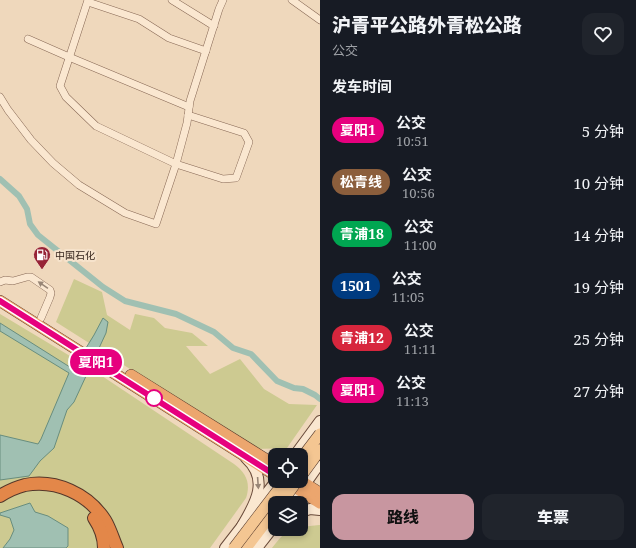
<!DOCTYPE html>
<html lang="zh">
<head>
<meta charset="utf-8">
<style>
  :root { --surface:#171b24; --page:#20242c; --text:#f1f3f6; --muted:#9ea1a6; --accent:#c896a0 }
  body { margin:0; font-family:"Noto Serif","Noto Sans SC",serif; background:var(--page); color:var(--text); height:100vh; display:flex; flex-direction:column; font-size:15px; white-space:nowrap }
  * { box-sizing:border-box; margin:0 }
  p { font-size:13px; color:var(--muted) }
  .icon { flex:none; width:22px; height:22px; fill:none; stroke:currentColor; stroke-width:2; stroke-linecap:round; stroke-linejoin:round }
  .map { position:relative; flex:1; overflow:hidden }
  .details { display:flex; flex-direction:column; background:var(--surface); width:316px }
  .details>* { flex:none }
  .badge { padding:0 8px; border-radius:13px; font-size:14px; line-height:26px }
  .controls { position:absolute; left:268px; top:448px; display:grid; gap:8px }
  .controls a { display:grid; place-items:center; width:40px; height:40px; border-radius:8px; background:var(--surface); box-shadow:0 2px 6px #0003; font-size:20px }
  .map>.badge { position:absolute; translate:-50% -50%; box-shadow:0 0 0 2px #fff }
  h2 { padding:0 12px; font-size:15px; line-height:36px }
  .round { display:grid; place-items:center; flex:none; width:42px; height:42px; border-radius:12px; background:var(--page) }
  .summary { display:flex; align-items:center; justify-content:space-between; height:68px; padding:0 12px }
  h1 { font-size:19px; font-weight:800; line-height:30px }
  .cta { display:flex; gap:8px; margin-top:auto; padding:8px 12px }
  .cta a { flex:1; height:46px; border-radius:12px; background:var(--accent); color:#111; font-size:16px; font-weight:800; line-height:46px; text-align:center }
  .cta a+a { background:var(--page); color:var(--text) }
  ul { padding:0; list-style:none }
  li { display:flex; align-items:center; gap:12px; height:52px; padding:0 12px }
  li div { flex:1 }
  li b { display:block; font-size:15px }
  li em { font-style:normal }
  li .badge { min-width:44px; font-weight:700; text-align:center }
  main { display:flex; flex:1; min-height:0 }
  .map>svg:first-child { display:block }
  .green { fill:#cdca91 }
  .water { fill:#a0c0b2; stroke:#688d7e }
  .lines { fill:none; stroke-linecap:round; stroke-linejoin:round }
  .canal { stroke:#a0c0b2; stroke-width:6 }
  .minor-casing { stroke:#876855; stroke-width:8 }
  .secondary-casing { stroke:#684939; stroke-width:12 }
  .primary-casing { stroke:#54372a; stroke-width:12 }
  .trunk-casing { stroke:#54372a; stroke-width:12 }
  .motorway-casing { stroke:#54372a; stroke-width:14 }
  .minor { stroke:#fae7d0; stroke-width:7 }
  .secondary { stroke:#fae7d0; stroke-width:10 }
  .primary { stroke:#f4c692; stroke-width:11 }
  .trunk { stroke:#eca66e; stroke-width:11 }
  .motorway { stroke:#e38749; stroke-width:12 }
  .primary-bridge-casing { stroke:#54372a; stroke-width:12; stroke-linecap:butt }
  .primary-bridge { stroke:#f4c692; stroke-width:11 }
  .oneway { fill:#988676 }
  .line-casing { stroke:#fff; stroke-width:9 }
  .line { stroke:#e6007e; stroke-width:6 }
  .stop-dot { fill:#fff; stroke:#e6007e; stroke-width:2 }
  .labels { text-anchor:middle; stroke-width:4; stroke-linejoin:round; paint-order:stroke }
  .poi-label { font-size:10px; fill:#35241b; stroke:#f6e3cc; text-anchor:start }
</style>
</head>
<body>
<main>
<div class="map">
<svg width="320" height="548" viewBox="0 0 320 548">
  <rect width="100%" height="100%" fill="#efd8bc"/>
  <g class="green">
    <polygon points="74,279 102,292 107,315 130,330 135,314 154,318 165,328 192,333 208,346 186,346 210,374 240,359 264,389 289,404 317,405 287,448 256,449 56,322"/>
    <path d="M0,314L90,368L234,464C246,473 251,483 246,498L210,548H0Z"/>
    <path d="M319,525H320V548H272C281,537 285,529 301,529V527Z"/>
  </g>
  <g class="water">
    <polygon points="103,318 108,322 106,333 74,402 67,410 54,448 40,461 29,476 0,480 0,435 38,444 41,439 69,373 0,331 0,323 73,369 94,335"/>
    <polygon points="30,503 35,512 48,516 68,528 68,546 66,548 3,548 10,539 14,530 10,518 0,515 0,513"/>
  </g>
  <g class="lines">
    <polyline class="canal" points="0,179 19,196 27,209 30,224 38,235 103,287 125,301 176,314 214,332 233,348 251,354 277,381 294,388 303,389 315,395 320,399"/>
    <defs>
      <g id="minor">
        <polyline points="88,0 60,86 66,97 96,126 176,164 223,179 236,178 249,142 244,133 188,115"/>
        <polyline points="172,0 214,26"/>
        <polyline points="292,0 320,20"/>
        <polyline points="88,2 139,19 169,38 206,51"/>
        <polyline points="28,39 69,57 189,107"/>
        <polyline points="0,97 8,110 31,140 53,163 79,185 125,213 156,224 176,164 187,123 190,101 219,9 223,0"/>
        <polyline points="0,282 5,280 13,281 27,277 31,277 50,290 51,293 50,297 41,318"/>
      </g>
      <g id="secondary">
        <polyline points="295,455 320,421"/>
        <polyline points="292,503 320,463"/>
        <polyline points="256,507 276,481"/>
        <polyline points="301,512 310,509 320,510"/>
        <path d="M242,526C255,504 270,480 246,458"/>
        <polyline points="225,548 246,521"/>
        <polyline points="257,548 275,525"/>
      </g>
      <polyline id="primary" points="246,548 275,510"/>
      <g id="trunk">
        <polyline points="0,301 275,475"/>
        <polyline points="131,375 275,465"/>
        <polyline points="285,481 320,503"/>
        <polyline points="301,481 320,493"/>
      </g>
      <g id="motorway">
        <path d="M0,496C8,491 17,487 25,485C56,479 88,494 105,520C110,528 113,539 117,548"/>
        <path d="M94,518C100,527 104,537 104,548"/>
      </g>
    </defs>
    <use href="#minor" class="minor-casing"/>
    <use href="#secondary" class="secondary-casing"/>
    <use href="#primary" class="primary-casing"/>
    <use href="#trunk" class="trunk-casing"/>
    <use href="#motorway" class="motorway-casing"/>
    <use href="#minor" class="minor"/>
    <use href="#secondary" class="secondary"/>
    <use href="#primary" class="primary"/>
    <use href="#trunk" class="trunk"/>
    <use href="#motorway" class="motorway"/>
    <defs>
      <g id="primary-bridge">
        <polyline points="301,459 320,434"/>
        <polyline points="301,476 320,450"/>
        <polyline points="281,503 297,481"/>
        <polyline points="234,548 285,481"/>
      </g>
    </defs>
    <use href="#primary-bridge" class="primary-bridge-casing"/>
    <use href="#primary-bridge" class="primary-bridge"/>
  </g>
  <defs><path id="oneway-solid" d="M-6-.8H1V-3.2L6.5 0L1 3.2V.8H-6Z"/></defs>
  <g class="oneway">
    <use href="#oneway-solid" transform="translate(43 285) rotate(-146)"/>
    <use href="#oneway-solid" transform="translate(258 483) rotate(86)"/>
  </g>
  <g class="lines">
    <defs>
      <polyline id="line" points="0,301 275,475"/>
    </defs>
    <use href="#line" class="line-casing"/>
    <use href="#line" class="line"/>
  </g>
  <defs>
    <symbol id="fuel-pin" viewBox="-11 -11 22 30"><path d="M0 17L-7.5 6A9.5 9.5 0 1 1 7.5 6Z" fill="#972437" stroke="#f6e3cc"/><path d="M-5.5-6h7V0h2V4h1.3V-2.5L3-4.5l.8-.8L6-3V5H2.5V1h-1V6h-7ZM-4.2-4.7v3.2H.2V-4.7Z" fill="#fff"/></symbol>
  </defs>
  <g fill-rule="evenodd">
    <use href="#fuel-pin" x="32" y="245" width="20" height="27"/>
  </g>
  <circle class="stop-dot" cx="154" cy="398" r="8"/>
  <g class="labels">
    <g class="poi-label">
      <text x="55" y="259">中国石化</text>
    </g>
  </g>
</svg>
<div class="controls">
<a><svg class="icon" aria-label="locate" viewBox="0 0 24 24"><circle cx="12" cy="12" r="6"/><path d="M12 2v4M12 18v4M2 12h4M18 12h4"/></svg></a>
<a><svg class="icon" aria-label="layers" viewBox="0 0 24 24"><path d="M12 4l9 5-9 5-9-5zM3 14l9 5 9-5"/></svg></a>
</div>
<b class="badge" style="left:96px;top:362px;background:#e6007e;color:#fff">夏阳1</b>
</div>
<section class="details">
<div class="summary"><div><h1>沪青平公路外青松公路</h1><p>公交</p></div><a class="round"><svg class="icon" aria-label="heart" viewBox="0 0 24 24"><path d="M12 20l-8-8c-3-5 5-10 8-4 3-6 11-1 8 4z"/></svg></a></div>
<h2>发车时间</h2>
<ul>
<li><span class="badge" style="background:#e6007e;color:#fff">夏阳1</span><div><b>公交</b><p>10:51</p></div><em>5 分钟</em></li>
<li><span class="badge" style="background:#8b5e3c;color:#fff">松青线</span><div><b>公交</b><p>10:56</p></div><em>10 分钟</em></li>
<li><span class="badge" style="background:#00a651;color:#fff">青浦18</span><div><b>公交</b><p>11:00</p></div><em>14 分钟</em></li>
<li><span class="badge" style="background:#003b80;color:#fff">1501</span><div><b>公交</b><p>11:05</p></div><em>19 分钟</em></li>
<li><span class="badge" style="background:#d7263d;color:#fff">青浦12</span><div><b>公交</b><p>11:11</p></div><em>25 分钟</em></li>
<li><span class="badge" style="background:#e6007e;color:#fff">夏阳1</span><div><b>公交</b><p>11:13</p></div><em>27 分钟</em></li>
</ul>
<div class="cta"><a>路线</a><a>车票</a></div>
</section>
</main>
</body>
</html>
